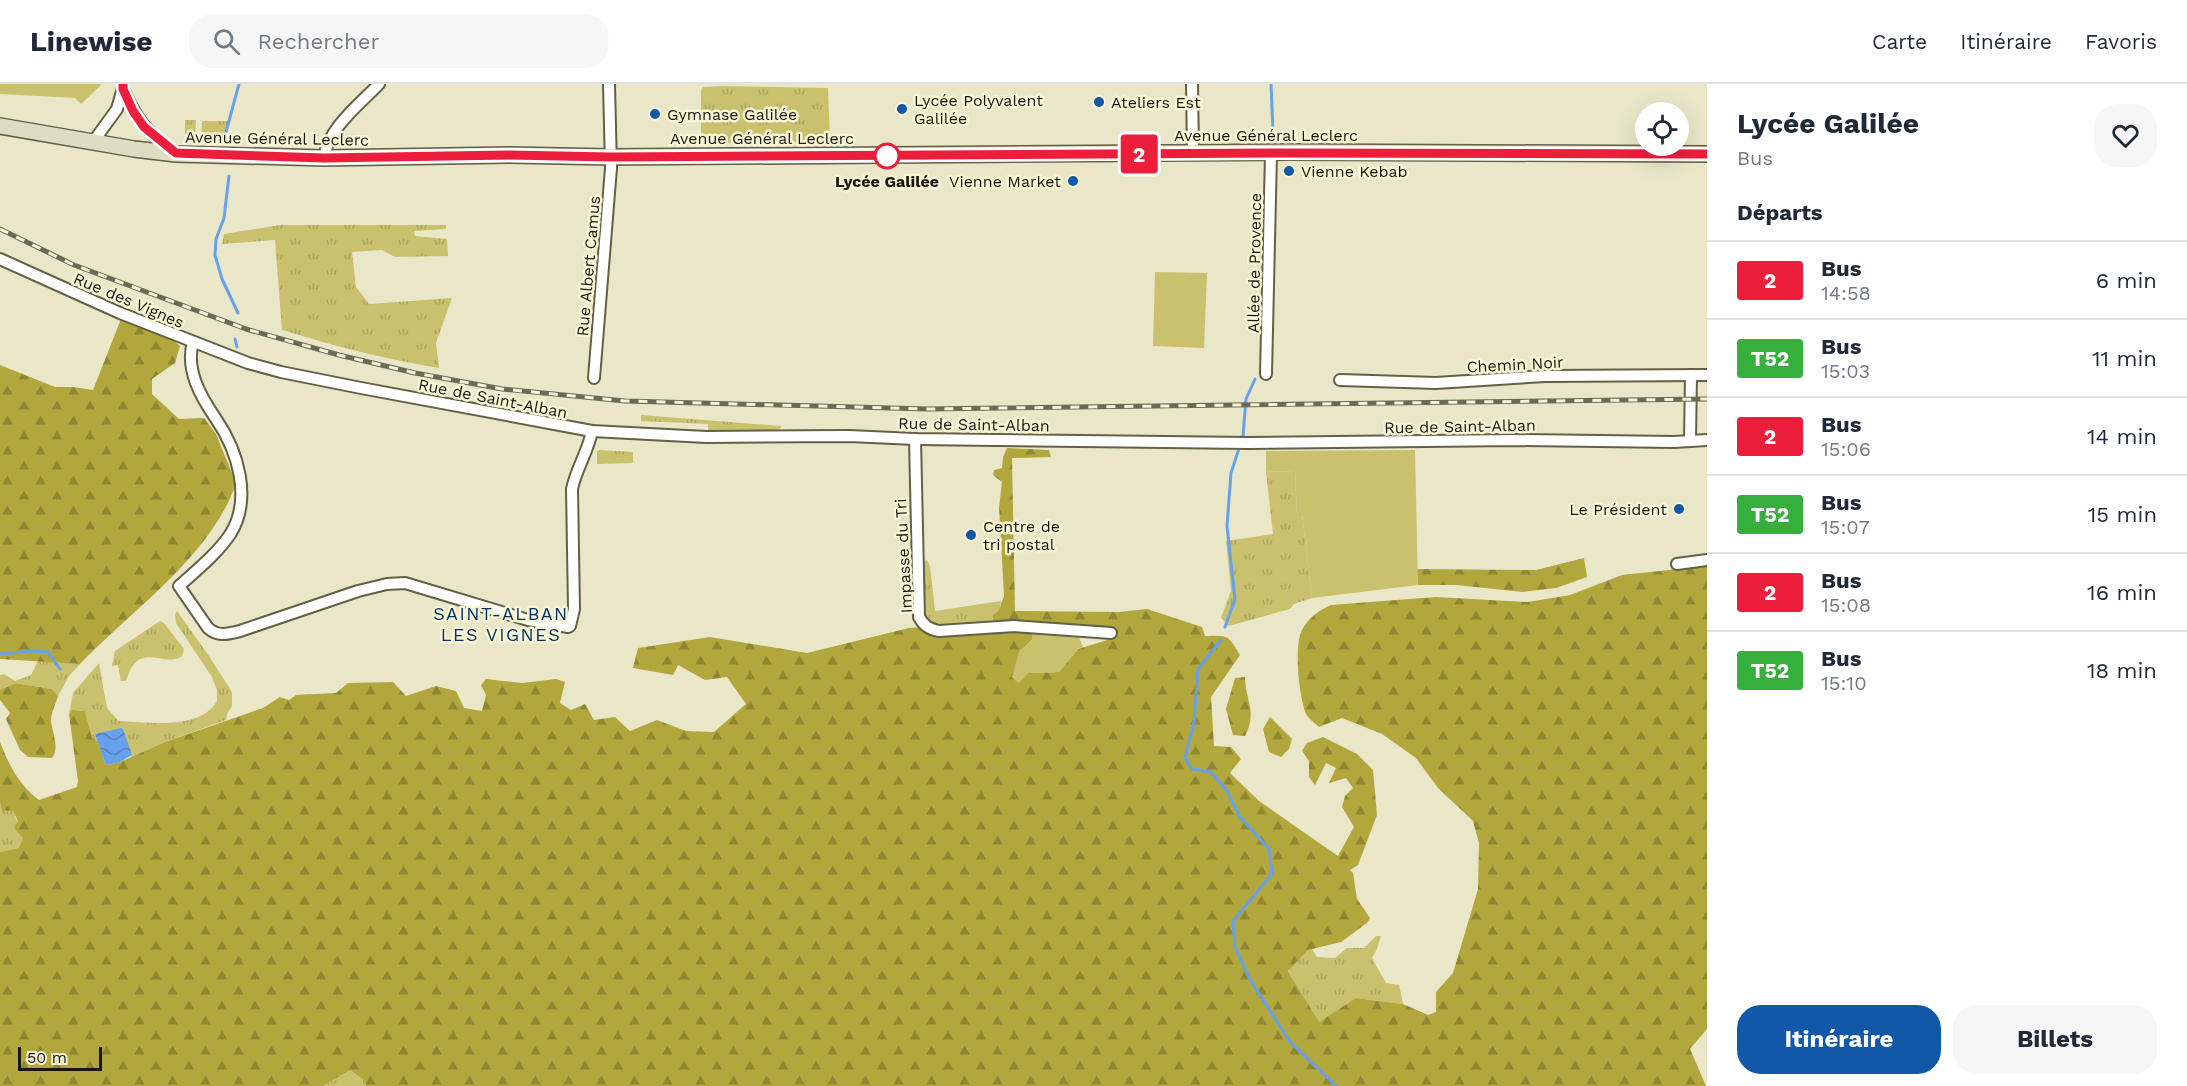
<!DOCTYPE html>
<html lang="fr">
<head>
<meta charset="utf-8">
<style>
  :root { --surface:#fff; --page:#f6f6f7; --text:#1f2937; --muted:#747a83; --line:#e0e1e3; --accent:#1158a8 }
  body { margin:0; font-family:"Work Sans",sans-serif; background:var(--page); color:var(--text); height:100vh; display:flex; flex-direction:column; font-size:22px; white-space:nowrap }
  * { box-sizing:border-box; margin:0 }
  p { font-size:20px; color:var(--muted) }
  .icon { flex:none; width:33px; height:33px; fill:none; stroke:currentColor; stroke-width:2; stroke-linecap:round; stroke-linejoin:round }
  .map { position:relative; flex:1; overflow:hidden }
  .sheet { display:flex; flex-direction:column; background:var(--surface); width:480px }
  .sheet>* { flex:none }
  .badge { padding:0 12px; border-radius:4px; font-size:21px; line-height:39px }
  .buttons { position:absolute; left:1635px; top:18px; display:grid; gap:12px }
  .buttons a { display:grid; place-items:center; width:54px; height:54px; border-radius:50%; background:var(--surface); box-shadow:0 6px 24px #0002; font-size:30px }
  .scale { position:absolute; left:18px; bottom:15px; width:84px; box-sizing:border-box; padding-left:6px; border:3px solid #18170c; border-top:0; font-size:16px; line-height:21px; white-space:nowrap; color:#18170c; -webkit-text-stroke:4px #f7f4d5; paint-order:stroke }
  .map>.badge { position:absolute; translate:-50% -50%; box-shadow:0 0 0 3px #fff }
  h2 { padding:0 30px; font-size:22px; line-height:54px }
  .round { display:grid; place-items:center; flex:none; width:63px; height:63px; border-radius:24px; background:var(--page) }
  .summary { display:flex; align-items:center; justify-content:space-between; height:102px; padding:0 30px }
  h1 { font-size:28px; font-weight:700; line-height:45px }
  .primary-button { display:flex; gap:12px; margin-top:auto; padding:12px 30px }
  .primary-button a { flex:1; height:69px; border-radius:24px; background:var(--accent); color:#fff; font-size:24px; font-weight:700; line-height:69px; text-align:center }
  .primary-button a+a { background:var(--page); color:var(--text) }
  ul { padding:0; list-style:none }
  li { display:flex; align-items:center; gap:18px; height:78px; padding:0 30px; border-top:2px solid var(--line) }
  li div { flex:1 }
  li b { display:block; font-size:22px }
  li em { font-style:normal }
  li .badge { min-width:66px; font-weight:700; text-align:center }
  header { display:flex; align-items:center; gap:36px; box-sizing:border-box; height:84px; padding:0 30px; background:var(--surface); border-bottom:2px solid var(--line) }
  header strong { font-size:28px }
  nav { display:flex; gap:33px; margin-inline-start:auto; font-size:21px }
  .search { width:420px; height:54px; background:var(--page); display:flex; align-items:center; gap:15px; box-sizing:border-box; padding:0 21px; border-radius:24px; color:var(--muted); font-size:22px }
  main { display:flex; flex:1; min-height:0 }
  .map>svg:first-child { display:block }
  .grass { fill:url(#grass-tufts) }
  .forest { fill:url(#forest-firs) }
  .garden { fill:#c9c16e }
  .water { fill:url(#water-waves) }
  .lines { fill:none; stroke-linecap:round; stroke-linejoin:round }
  .stream { stroke:#67a1ec; stroke-width:3 }
  .street-casing { stroke:#636046; stroke-width:14 }
  .secondary-casing { stroke:#636046; stroke-width:18 }
  .street { stroke:#fff; stroke-width:10 }
  .secondary { stroke:#dedcc3; stroke-width:15 }
  .rail-casing { stroke:#6b6a57; stroke-width:5 }
  .rail { stroke:#f7f4d5; stroke-width:3; stroke-dasharray:9; stroke-linecap:butt }
  .line-casing { stroke:#fff; stroke-width:14 }
  .line { stroke:#ed1e3c; stroke-width:9 }
  .poi-dot { fill:#1158a8; stroke:#f7f4d5; stroke-width:2 }
  .stop-dot { fill:#fff; stroke:#ed1e3c; stroke-width:3 }
  .labels { text-anchor:middle; stroke-width:5; stroke-linejoin:round; paint-order:stroke }
  .poi-label { font-size:16px; fill:#18170c; stroke:#f7f4d5; text-anchor:start }
  .street-label { font-size:16px; fill:#18170c; stroke:#f7f4d5 }
  .stop-label { font-size:16px; font-weight:bold; fill:#18170c; stroke:#f7f4d5 }
  .neighbourhood-label { font-size:18px; letter-spacing:1.5px; fill:#053264; stroke:#f7f4d5 }
</style>
</head>
<body>
<header>
<strong>Linewise</strong>
<div class="search"><svg class="icon" aria-label="search" viewBox="0 0 24 24"><circle cx="10" cy="10" r="6"/><path d="M15 15l6 6"/></svg>Rechercher</div>
<nav><a>Carte</a><a>Itinéraire</a><a>Favoris</a></nav>
</header>
<main>
<div class="map">
<svg width="1707" height="1002" viewBox="0 0 1707 1002">
  <defs>
    <pattern id="grass-tufts" width="24" height="20" patternUnits="userSpaceOnUse" patternTransform="scale(1.5)"><rect width="24" height="20" fill="#c9c16e"/><path d="M3 7l-1-3M5 7V3M7 7l1-3M15 17l-1-3M17 17v-4M19 17l1-3" fill="none" stroke="#aca55e"/></pattern>
    <pattern id="forest-firs" width="22" height="20" patternUnits="userSpaceOnUse" patternTransform="scale(1.5)"><rect width="22" height="20" fill="#b1a73d"/><path d="M5 1l3.5 6h-7zM16 11l3.5 6h-7z" fill="#8f8732"/></pattern>
    <pattern id="water-waves" width="16" height="10" patternUnits="userSpaceOnUse" patternTransform="scale(1.5)"><rect width="16" height="10" fill="#67a1ec"/><path d="M0 5q4-4 8 0t8 0" fill="none" stroke="#5482be"/></pattern>
  </defs>
  <rect width="100%" height="100%" fill="#e9e7c8"/>
  <g class="grass">
    <polygon points="724,2 828,4 830,58 703,59 703,49 701,49 701,7 703,3"/>
    <polygon points="185,36 196,36 195,54 185,50"/>
    <polygon points="202,37 228,37 222,59 210,59 201,55"/>
    <path d="M280,141H446V145L414,147L415,152L447,155L448,172L395,173L382,166L352,168L356,203L369,220L452,214L436,259L439,284C385,275 334,262 282,246L275,156L222,160L224,150Z"/>
    <polygon points="641,331 781,342 781,344 770,347 712,349 708,347 708,340 641,337"/>
    <polygon points="600,366 633,368 633,379 597,380 597,367"/>
    <polygon points="1295,387 1297,429 1302,429 1312,514 1294,520 1290,525 1229,542 1221,534 1231,507 1226,457 1273,450 1266,388"/>
    <path d="M927,476L930,482L935,527L1001,517L998,540C980,541 930,554 923,531C920,520 923,490 923,478Z"/>
    <path d="M177,527L209,572L232,608V622L227,630L226,636L165,658L131,673L132,670L95,650L98,658L92,655L85,627L72,626L69,630L73,609L99,579L107,624L119,637C148,638 200,647 217,617V606L212,593L176,539L175,530Z"/>
    <path d="M160,537L164,539L184,565L182,572C167,583 145,562 132,583C129,587 128,592 126,597H121L118,581L112,582L115,567Z"/>
    <polygon points="38,577 80,580 69,592 58,612 52,605 15,599 0,606 0,591 4,590 15,597 31,591"/>
    <polygon points="0,719 2,726 13,726 23,754 20,764 0,768"/>
    <polygon points="1376,852 1381,852 1377,865 1372,874 1386,899 1399,901 1403,920 1356,914 1319,939 1288,886 1308,866 1312,865 1317,873 1335,874 1347,864 1364,864"/>
    <polygon points="350,986 364,996 366,1002 323,1002"/>
  </g>
  <g class="forest">
    <path d="M121,235L171,255L180,262L175,279L152,295V310L179,335L204,334L216,350L236,399C212,471 132,526 80,580L0,575V281L55,303H73L93,306Z"/>
    <path d="M1007,364L1049,366L1051,373L1012,374L1015,527L1119,528L1147,525L1202,543L1205,552C1229,551 1228,551 1240,571L1211,613L1214,662L1231,663L1241,675L1230,689L1259,717L1338,772L1354,743L1342,723L1345,712L1353,704L1346,694L1329,699L1336,684L1326,679L1315,701L1309,693V677L1302,667L1307,659L1323,653L1357,670L1373,686L1377,731L1358,781L1350,786L1353,789L1357,815L1370,834L1367,839L1341,858L1308,866L1288,887L1319,938L1356,914L1403,920L1428,931L1436,928V908L1453,889L1478,805L1479,759L1473,737L1438,704L1416,674L1382,650L1342,634L1319,643C1315,639 1309,635 1306,630C1299,613 1293,559 1303,544C1310,533 1319,526 1331,521L1436,513L1528,518L1570,511L1622,491L1707,482V945L1690,965L1706,1002H366L364,996L350,986L323,1002H0V768L19,764L23,754L14,744L18,737L13,727L2,726L0,719V658C9,681 19,701 39,716L77,703L78,697L69,630L72,626L85,627L92,654L98,658L105,679L108,681L120,678L165,658L263,624L280,613L289,616L296,611L336,609L348,599L393,598L406,612L436,602L456,607L464,624L482,627L486,611L481,601L486,595L522,599L556,595L565,598L560,619L571,626L585,620L594,636L615,633L630,647L657,636L686,647L714,648L746,620L727,593L705,596L678,581L673,591L633,584L638,564L710,553L807,569L909,544L921,543L972,548L1032,547V556L1019,568L1029,589L1059,588L1078,565L1114,554L1115,546L998,540L993,536V531L999,526L1004,512L999,423L1002,398L993,391L994,386L1002,384L1003,373Z"/>
    <polygon points="1584,474 1587,493 1556,504 1522,508 1457,501 1418,501 1417,485 1536,486"/>
    <path d="M1245,593C1245,616 1258,628 1245,652L1233,651L1226,625L1235,594Z"/>
    <path d="M15,599L52,605L58,612C56,619 51,629 51,636C52,648 60,664 52,674L28,673L20,666L6,635L10,629L0,616V606Z"/>
    <polygon points="1270,633 1292,655 1289,665 1281,673 1269,668 1263,645"/>
  </g>
  <g class="garden">
    <polygon points="0,0 102,0 81,20 75,14 0,10"/>
    <polygon points="1155,188 1207,189 1204,264 1153,262"/>
    <polygon points="1415,366 1418,501 1312,514 1302,430 1297,430 1295,387 1266,388 1266,367"/>
    <polygon points="1032,547 1078,551 1083,563 1078,565 1059,588 1029,589 1018,599 1012,593 1019,568 1032,556"/>
  </g>
  <polygon class="water" points="121,644 123,645 132,671 120,678 108,681 105,679 95,650"/>
  <g class="lines">
    <g class="stream">
      <polyline points="1271,0 1273,47"/>
      <polyline points="223,59 239,0"/>
      <polyline points="229,92 224,134 216,155 215,171 222,195 238,229"/>
      <polyline points="235,255 237,263"/>
      <polyline points="1225,543 1235,515 1227,442 1231,389 1243,352 1246,315 1255,295"/>
      <polyline points="1221,556 1198,585 1194,638 1185,674 1192,685 1211,688 1227,707 1240,733 1269,765 1272,790 1233,837 1235,863 1249,894 1290,958 1336,1002"/>
      <polyline points="0,570 31,567 48,568 60,585"/>
    </g>
    <defs>
      <g id="street">
        <polyline points="1192,0 1193,70"/>
        <path d="M123,5C138,38 146,47 175,69"/>
        <polyline points="93,58 117,25 123,4"/>
        <path d="M324,74C328,44 359,21 379,0"/>
        <polyline points="0,175 120,229 248,279 281,288 361,304 592,347 706,353 849,352 915,355 1249,359 1515,356 1674,358 1707,356"/>
        <path d="M193,258C185,286 201,313 216,335C238,367 252,414 231,449C218,469 197,486 179,502L208,544C218,553 228,550 240,547L358,507L387,500L405,499L528,536L568,543L570,542L574,525L572,405C576,385 588,368 592,347"/>
        <polyline points="1266,290 1271,69"/>
        <polyline points="594,294 611,84 609,0"/>
        <polyline points="1340,296 1436,299 1545,292 1707,291"/>
        <path d="M915,355L919,533C924,542 929,545 939,547L1014,542L1111,549"/>
        <polyline points="1690,356 1691,291"/>
        <polyline points="1677,480 1707,476"/>
      </g>
      <polyline id="secondary" points="0,42 134,65 176,70 324,74 509,71 611,73 1290,68 1707,70"/>
    </defs>
    <use href="#street" class="street-casing"/>
    <use href="#secondary" class="secondary-casing"/>
    <use href="#street" class="street"/>
    <use href="#secondary" class="secondary"/>
    <defs>
      <polyline id="rail" points="0,145 74,181 246,245 339,271 415,289 502,305 625,317 928,325 1707,315"/>
    </defs>
    <use href="#rail" class="rail-casing"/>
    <use href="#rail" class="rail"/>
  </g>
  <g class="lines">
    <defs>
      <polyline id="line" points="123,0 123,5 133,27 144,43 176,69 324,74 509,71 611,73 1271,69 1707,70"/>
    </defs>
    <use href="#line" class="line-casing"/>
    <use href="#line" class="line"/>
  </g>
  <g class="poi-dot">
    <circle cx="1099" cy="18" r="6"/>
    <circle cx="902" cy="25" r="6"/>
    <circle cx="655" cy="30" r="6"/>
    <circle cx="1289" cy="87" r="6"/>
    <circle cx="1073" cy="97" r="6"/>
    <circle cx="1679" cy="425" r="6"/>
    <circle cx="971" cy="451" r="6"/>
  </g>
  <circle class="stop-dot" cx="887" cy="72" r="12"/>
  <g class="labels">
    <g class="poi-label">
      <text x="914" y="22">Lycée Polyvalent<tspan x="914" dy="18">Galilée</tspan></text>
      <text x="1111" y="24">Ateliers Est</text>
      <text x="667" y="36">Gymnase Galilée</text>
      <text x="1301" y="93">Vienne Kebab</text>
      <text x="1061" y="103" text-anchor="end">Vienne Market</text>
      <text x="1667" y="431" text-anchor="end">Le Président</text>
      <text x="983" y="448">Centre de<tspan x="983" dy="18">tri postal</tspan></text>
    </g>
    <g class="street-label">
      <text x="1266" y="57">Avenue Général Leclerc</text>
      <text transform="translate(277 54) rotate(1)" y="6">Avenue Général Leclerc</text>
      <text x="762" y="60">Avenue Général Leclerc</text>
      <text transform="translate(1254 179) rotate(-89)" y="6">Allée de Provence</text>
      <text transform="translate(588 182) rotate(-85)" y="6">Rue Albert Camus</text>
      <text transform="translate(129 216) rotate(23)" y="6">Rue des Vignes</text>
      <text transform="translate(1515 280) rotate(-3)" y="6">Chemin Noir</text>
      <text transform="translate(493 314) rotate(11)" y="6">Rue de Saint-Alban</text>
      <text transform="translate(974 340) rotate(1)" y="6">Rue de Saint-Alban</text>
      <text transform="translate(1460 342) rotate(-1)" y="6">Rue de Saint-Alban</text>
      <text transform="translate(903 472) rotate(-93)" y="6">Impasse du Tri</text>
    </g>
    <g class="stop-label">
      <text x="887" y="103">Lycée Galilée</text>
    </g>
    <g class="neighbourhood-label">
      <text x="501" y="536">SAINT-ALBAN<tspan x="501" dy="21">LES VIGNES</tspan></text>
    </g>
  </g>
</svg>
<div class="buttons">
<a><svg class="icon" aria-label="locate" viewBox="0 0 24 24"><circle cx="12" cy="12" r="6"/><path d="M12 2v4M12 18v4M2 12h4M18 12h4"/></svg></a>
</div>
<div class="scale">50 m</div>
<b class="badge" style="left:1139px;top:70px;background:#ed1e3c;color:#fff">2</b>
</div>
<section class="sheet">
<div class="summary"><div><h1>Lycée Galilée</h1><p>Bus</p></div><a class="round"><svg class="icon" aria-label="heart" viewBox="0 0 24 24"><path d="M12 20l-8-8c-3-5 5-10 8-4 3-6 11-1 8 4z"/></svg></a></div>
<h2>Départs</h2>
<ul>
<li><span class="badge" style="background:#ed1e3c;color:#fff">2</span><div><b>Bus</b><p>14:58</p></div><em>6 min</em></li>
<li><span class="badge" style="background:#36af3d;color:#fff">T52</span><div><b>Bus</b><p>15:03</p></div><em>11 min</em></li>
<li><span class="badge" style="background:#ed1e3c;color:#fff">2</span><div><b>Bus</b><p>15:06</p></div><em>14 min</em></li>
<li><span class="badge" style="background:#36af3d;color:#fff">T52</span><div><b>Bus</b><p>15:07</p></div><em>15 min</em></li>
<li><span class="badge" style="background:#ed1e3c;color:#fff">2</span><div><b>Bus</b><p>15:08</p></div><em>16 min</em></li>
<li><span class="badge" style="background:#36af3d;color:#fff">T52</span><div><b>Bus</b><p>15:10</p></div><em>18 min</em></li>
</ul>
<div class="primary-button"><a>Itinéraire</a><a>Billets</a></div>
</section>
</main>
</body>
</html>
